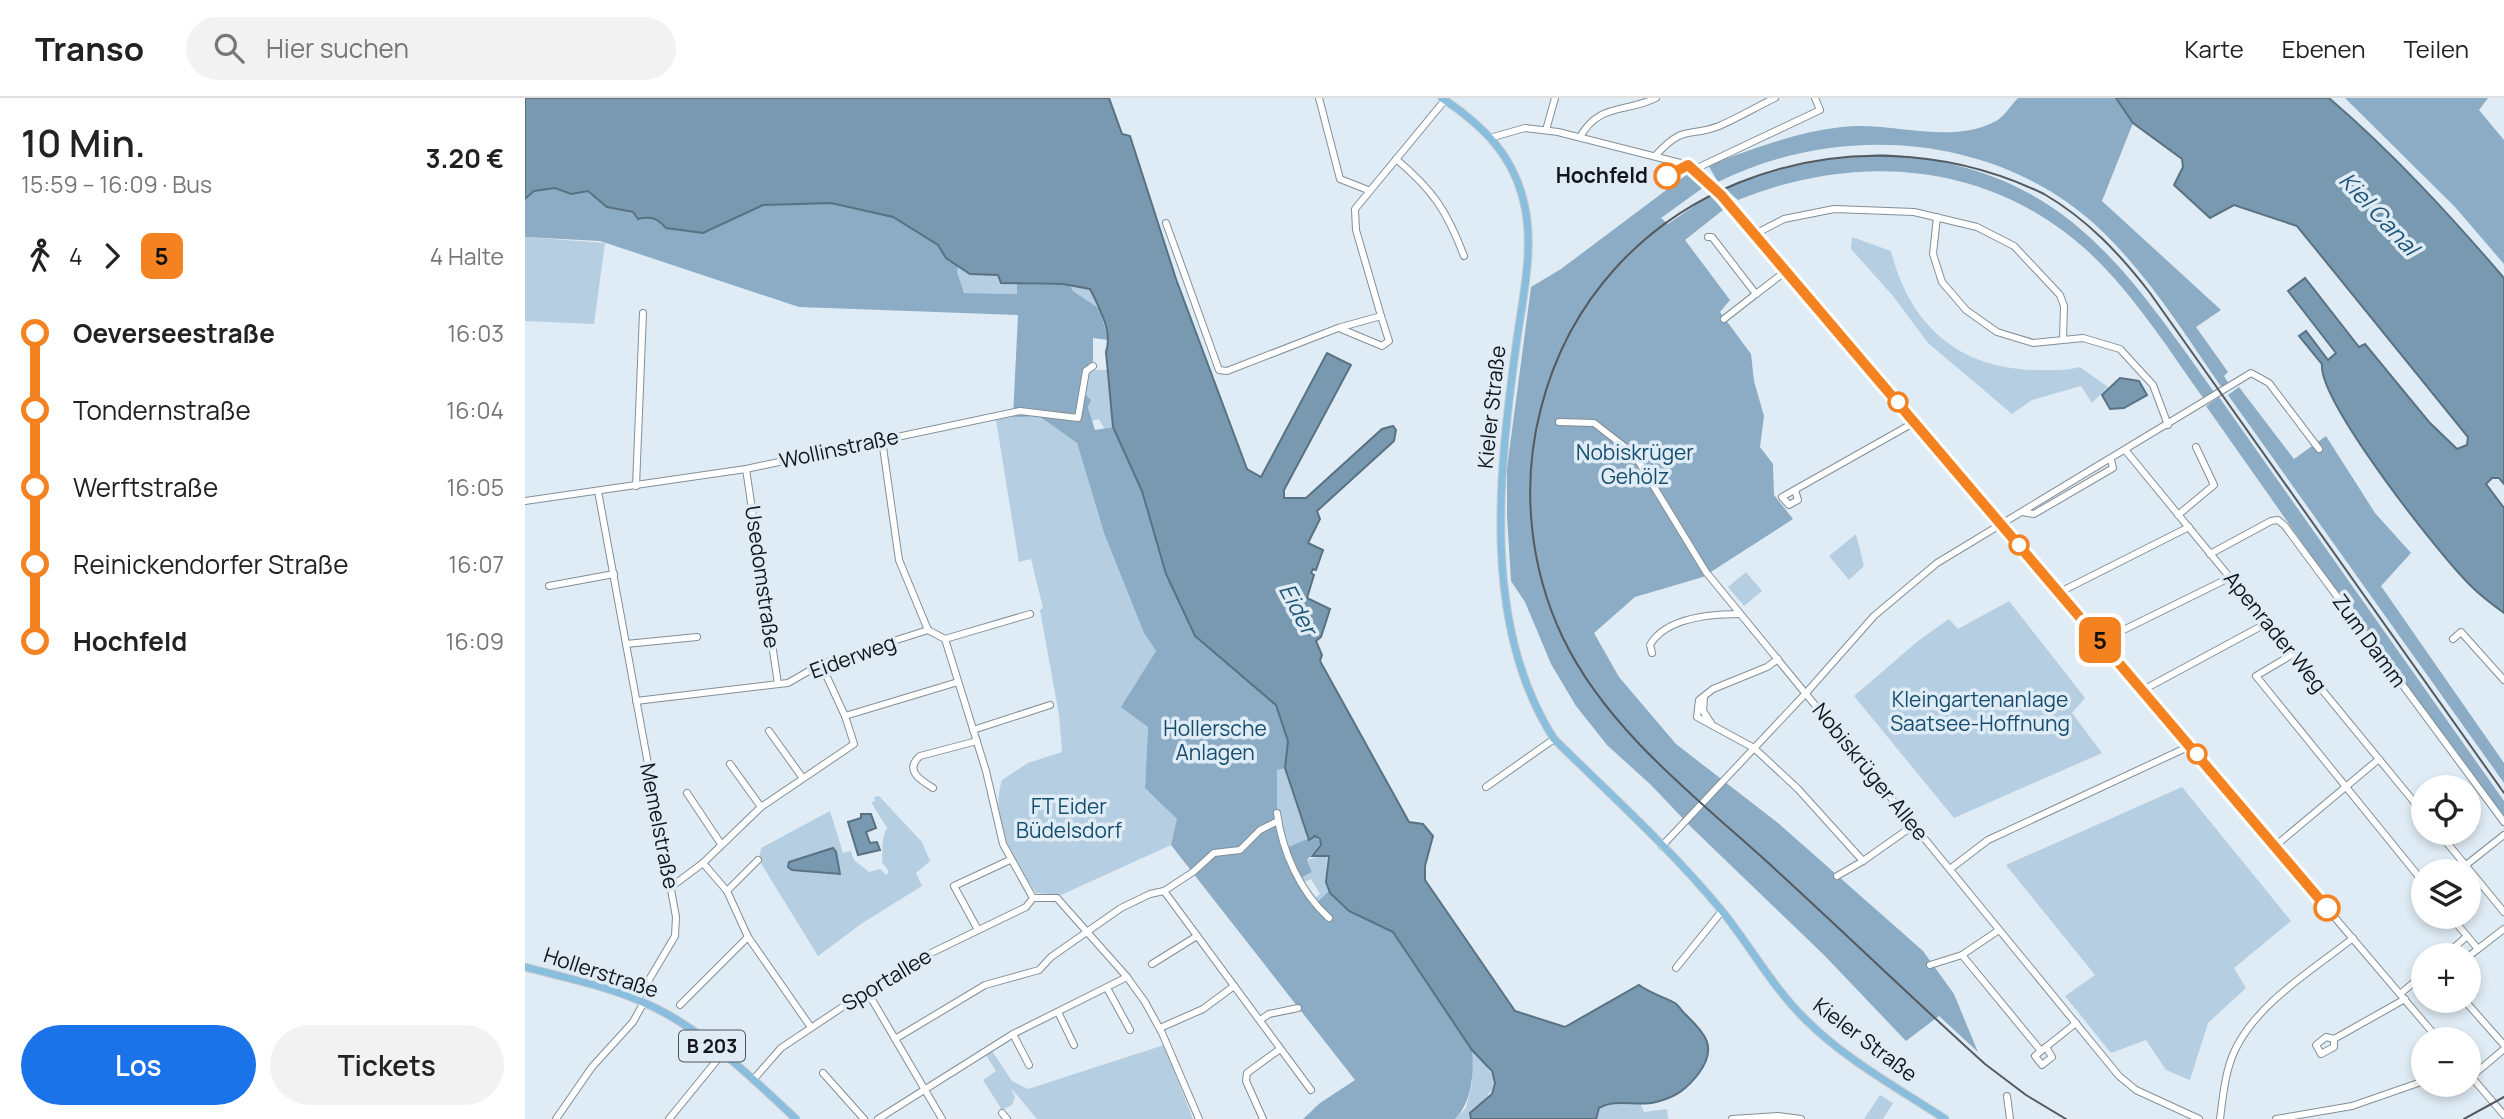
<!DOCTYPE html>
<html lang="de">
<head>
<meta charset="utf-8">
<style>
  :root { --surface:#fff; --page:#f2f2f2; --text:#222; --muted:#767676; --line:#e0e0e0; --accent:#1a73e8 }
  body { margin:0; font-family:Manrope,sans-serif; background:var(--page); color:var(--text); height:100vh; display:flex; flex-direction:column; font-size:26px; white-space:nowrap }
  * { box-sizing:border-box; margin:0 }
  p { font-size:23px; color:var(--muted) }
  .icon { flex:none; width:38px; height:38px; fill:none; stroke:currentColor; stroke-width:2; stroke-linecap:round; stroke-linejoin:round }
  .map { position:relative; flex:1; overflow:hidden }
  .drawer { display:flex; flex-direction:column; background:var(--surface); width:525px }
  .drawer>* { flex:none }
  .badge { padding:0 14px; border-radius:10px; font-size:24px; line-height:46px }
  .controls { position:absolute; left:1886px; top:677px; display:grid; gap:14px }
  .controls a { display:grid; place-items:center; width:70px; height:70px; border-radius:50%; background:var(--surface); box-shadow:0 4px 10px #0003; font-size:35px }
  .map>.badge { position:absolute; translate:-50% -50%; box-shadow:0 0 0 4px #fff }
  .legs { display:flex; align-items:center; gap:10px; height:77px; padding:0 21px; font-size:23px }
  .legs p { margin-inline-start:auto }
  .overview { display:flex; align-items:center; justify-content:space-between; height:119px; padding:0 21px }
  h1 { font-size:38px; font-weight:600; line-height:52px }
  .cta { display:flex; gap:14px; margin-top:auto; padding:14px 21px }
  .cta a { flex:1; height:80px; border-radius:42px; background:var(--accent); color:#fff; font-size:28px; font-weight:600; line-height:80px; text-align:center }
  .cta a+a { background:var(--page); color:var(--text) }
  ul { padding:0 21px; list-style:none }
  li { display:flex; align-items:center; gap:24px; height:77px; font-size:26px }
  li i { display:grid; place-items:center; width:10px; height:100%; margin:0 9px; background:currentColor }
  li i::after { content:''; width:18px; height:18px; margin:-9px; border:5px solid; border-radius:50%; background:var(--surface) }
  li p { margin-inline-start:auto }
  li:first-child i { background:linear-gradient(#0000 50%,currentColor 0) }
  li:last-child i { background:linear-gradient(currentColor 50%,#0000 0) }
  header { display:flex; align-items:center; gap:42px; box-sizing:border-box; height:98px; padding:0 35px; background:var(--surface); border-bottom:2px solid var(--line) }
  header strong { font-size:33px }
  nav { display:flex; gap:38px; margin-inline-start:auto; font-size:24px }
  .search { width:490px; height:63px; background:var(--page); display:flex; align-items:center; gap:18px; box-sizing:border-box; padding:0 24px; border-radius:38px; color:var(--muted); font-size:26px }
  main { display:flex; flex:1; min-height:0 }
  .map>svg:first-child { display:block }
  .green { fill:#b5cee1 }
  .forest { fill:#8bacc4 }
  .water { fill:#7899b0; stroke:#597283; stroke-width:2 }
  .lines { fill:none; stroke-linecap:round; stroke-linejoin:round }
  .minor-casing { stroke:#838f97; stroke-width:8 }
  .major-casing { stroke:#cbcccd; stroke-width:9 }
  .minor { stroke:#fff; stroke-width:6 }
  .major { stroke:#89bedf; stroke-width:7 }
  .rail { stroke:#545a60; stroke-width:2 }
  .line-1-casing { stroke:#fff; stroke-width:16 }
  .line-1 { stroke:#f58220; stroke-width:10 }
  .stop-1-dot { fill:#fff; stroke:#f58220; stroke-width:3.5 }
  .labels { text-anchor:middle; stroke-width:7; stroke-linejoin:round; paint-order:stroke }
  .shield { fill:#e0ecf5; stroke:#50565c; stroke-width:2 }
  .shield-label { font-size:19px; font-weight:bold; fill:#12161a }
  .stop-label { font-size:21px; font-weight:bold; fill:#12161a; stroke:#e0ecf5; text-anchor:end }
  .street-label { font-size:21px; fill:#12161a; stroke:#e0ecf5 }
  .park-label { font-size:21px; fill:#154d6f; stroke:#e0ecf5 }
  .water-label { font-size:23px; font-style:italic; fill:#1e5578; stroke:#e0ecf5 }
</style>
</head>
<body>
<header>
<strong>Transo</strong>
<div class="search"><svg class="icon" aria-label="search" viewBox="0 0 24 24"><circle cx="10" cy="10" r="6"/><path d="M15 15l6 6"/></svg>Hier suchen</div>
<nav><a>Karte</a><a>Ebenen</a><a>Teilen</a></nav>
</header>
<main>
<section class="drawer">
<div class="overview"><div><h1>10 Min.</h1><p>15:59 – 16:09 · Bus</p></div><b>3.20 €</b></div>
<div class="legs"><svg class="icon" aria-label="walk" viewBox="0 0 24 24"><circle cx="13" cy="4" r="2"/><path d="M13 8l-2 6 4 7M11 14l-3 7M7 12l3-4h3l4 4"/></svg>4<svg class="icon" aria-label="forward" viewBox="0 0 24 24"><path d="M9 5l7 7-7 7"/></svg><b class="badge" style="background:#f58220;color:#111">5</b><p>4 Halte</p></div>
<ul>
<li><i style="color:#f58220"></i><b>Oeverseestraße</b><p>16:03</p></li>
<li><i style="color:#f58220"></i><span>Tondernstraße</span><p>16:04</p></li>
<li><i style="color:#f58220"></i><span>Werftstraße</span><p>16:05</p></li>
<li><i style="color:#f58220"></i><span>Reinickendorfer Straße</span><p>16:07</p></li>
<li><i style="color:#f58220"></i><b>Hochfeld</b><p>16:09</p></li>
</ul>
<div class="cta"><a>Los</a><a>Tickets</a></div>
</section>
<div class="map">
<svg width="1979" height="1021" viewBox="0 0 1979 1021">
  <rect width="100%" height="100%" fill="#e0ecf5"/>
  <g class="green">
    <polygon points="0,139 80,145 69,226 0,223"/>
    <path d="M1327,139L1366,153C1385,228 1434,271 1512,272C1527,272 1541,273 1555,269L1583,289L1567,305L1556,288L1507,302L1487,316L1403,245L1368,198L1326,151Z"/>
    <polygon points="433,167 445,176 473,177 476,185 492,186 492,196 439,195 431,174"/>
    <polygon points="545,187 565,191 575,211 548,193"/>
    <path d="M567,272H583L588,329L579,330L574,321L567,323C564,307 553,286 567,272Z"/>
    <path d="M504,316L514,318L552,345L579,435L619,535L631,553L597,609L623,628L620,690L653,721L646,747L536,797L511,795C489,760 464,725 477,682L503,665L537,654L534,617L515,512L518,510L506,461L494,464L471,322Z"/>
    <polygon points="1331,436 1339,468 1324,482 1304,458"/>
    <polygon points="1221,474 1237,493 1219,508 1203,489"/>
    <polygon points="1484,503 1560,600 1547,615 1577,655 1429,720 1329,598 1393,543 1424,521 1433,531"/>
    <polygon points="760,670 784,742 763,749 752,712 752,671"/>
    <polygon points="1657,689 1766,823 1709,870 1721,890 1683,925 1665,982 1641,972 1621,942 1586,955 1540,898 1570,877 1481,767"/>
    <path d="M354,698L397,744L405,763L391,775L397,788L339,824L293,858L234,762L236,750L305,713L318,755L326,753L329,762L344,774L355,771L361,777L364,774L357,764C358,752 356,740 362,730L346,704L350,703L349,699Z"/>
    <polygon points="802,756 801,784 804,793 791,805 788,801 795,796 786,781 778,785 776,781 787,774 782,762"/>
    <polygon points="639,947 668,1021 512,1021 486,990 490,999 487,1007 477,1012 458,982 471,973 461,957 467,953 487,983 503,991"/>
    <path d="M947,952C975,982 977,987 945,1015L946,1021H930L941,1010L947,985Z"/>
    <polygon points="1355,997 1368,1005 1358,1021 1339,1021"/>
    <polygon points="1085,1004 1115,1005 1119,1014 1142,1011 1143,1021 1071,1021 1074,1010"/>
  </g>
  <g class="forest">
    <path d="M1493,0H1591L1608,25L1577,103L1696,212L1671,229L1703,274L1699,278L1704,286L1697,290C1661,238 1626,181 1579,135C1477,35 1316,23 1193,84L1183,67C1227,51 1271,34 1317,29C1368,23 1424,48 1471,23C1479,19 1486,7 1493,0Z"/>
    <polygon points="1820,0 1963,0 1954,12 1979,42 1979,166 1930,109"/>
    <path d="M1359,56C1535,69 1595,162 1689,294L1679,301C1646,255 1615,206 1576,166C1477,65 1339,51 1213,102L1199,90C1252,68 1302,58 1359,56Z"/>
    <polygon points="1164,75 1179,89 1136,120 1143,126 1185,97 1198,112 1160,142 1205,202 1195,214 1226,256 1229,283 1239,318 1235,349 1248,366 1249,397 1268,421 1178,479 1110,499 1069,535 1094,579 1151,646 1253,725 1398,853 1429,896 1453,954 1414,918 1381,943 1299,857 1166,729 1126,687 1082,647 1051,608 1026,566 1000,504 986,483 982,418 982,370 1006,189 1036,171"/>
    <path d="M30,90L46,96L63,93L82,109L133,121L223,113L238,107L306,105L324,108L368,119L413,147L421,160L433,167L432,174L439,195L492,196V186L545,187L548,193L575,211L583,242L568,240V263L564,266L560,296L566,302L563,309L570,332L588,329L617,393L718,576L751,607L763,643L760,670L752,672V712L763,749L790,738L796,745L782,762L787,774L773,782L789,807L804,793C821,816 844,818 866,833C875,839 946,944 947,952C949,975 947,1004 930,1021H778L795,1005L830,982L646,747L652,721L620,690L623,629L596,609L631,553L619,535L579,435L552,345L514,318L488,319L493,217L274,209L75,143L0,139V101L9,93Z"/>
    <polygon points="1714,289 1769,361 1801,338 1850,415 1886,455 1856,488 1979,665 1979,685 1703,297"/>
    <polygon points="1694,299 1979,703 1979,721 1793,467 1681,308"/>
  </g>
  <g class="water">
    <path d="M0,0H584L597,36L605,38L651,181L722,371L736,379L802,255L826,267L759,392V400H781L857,331L868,328L871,332L869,343L792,413L795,421L783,445L798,452L791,472L788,471L786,475L789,477L782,500L805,511L796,539L791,543L797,557L795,563L884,724L898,726L908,738L900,768V782L990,913L1040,929L1114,887C1125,895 1141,900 1150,905C1153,907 1157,913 1160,916C1180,935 1193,949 1174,975C1162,991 1151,999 1131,1004C1112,1009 1091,1000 1074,1010L1071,1021H946L945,1015L967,996L970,985L967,973L947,952L868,834L824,813L805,795L801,784L804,758H787L796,747L795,741L790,738L784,742L760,670L763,643L751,607L670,538L641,476L617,393L588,329L581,254C588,234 574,209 565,191L538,186L476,185L473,177L445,176L421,160L413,147L368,119L306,105L238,107L178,135L141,130C132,120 127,118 113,121L108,114L82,109L63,93L46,96L30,90L9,93L0,101Z"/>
    <path d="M1591,0H1804C1868,55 1924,116 1979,180V386L1974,380H1967L1961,386L1979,410V515C1968,507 1956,498 1946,488C1915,458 1793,303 1797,266L1774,238L1781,233L1803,262L1811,255L1763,193L1780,180L1834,249L1840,246L1904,324L1932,351L1942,347L1943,339L1772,128L1709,107L1685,120L1649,87L1658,69L1657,61L1608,25Z"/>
    <polygon points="1595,280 1614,283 1622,297 1599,310 1585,311 1577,297"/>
    <polygon points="336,716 346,716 351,730 341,734 345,745 352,744 355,752 333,757 323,724 336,720"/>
    <polygon points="308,750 311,754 315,776 267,772 263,769 264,764"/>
  </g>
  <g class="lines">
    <defs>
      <g id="minor">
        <polyline points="794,0 815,81 843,92"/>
        <polyline points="1021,32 1030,0"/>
        <polyline points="968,39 1000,30 1033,34 1163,67 1182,82 1914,942"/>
        <path d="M1055,39C1074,5 1100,15 1131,0"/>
        <path d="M1131,57C1159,26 1163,40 1194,28C1213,20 1231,9 1250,0"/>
        <path d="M871,61C908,92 922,113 939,158"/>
        <polyline points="1170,71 1295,12 1290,0"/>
        <polyline points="1412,119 1408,156 1417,184 1441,212 1472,234 1508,245 1558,240 1595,251 1628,287 1643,327"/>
        <polyline points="641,125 694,272 702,273 813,230 856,218 831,132 830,111 920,2"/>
        <polyline points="1230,136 1259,121 1309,111 1389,114 1452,129 1489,148 1535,197 1539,208 1538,241"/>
        <polyline points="1183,139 1187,139 1231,196 1261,173"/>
        <polyline points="1199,221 1231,196"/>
        <polyline points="814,230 857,248 864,243 856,218"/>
        <polyline points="1034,324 1069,325 1109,356 1181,474 1594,978 1611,992 1674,1021"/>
        <polyline points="357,342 374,462 403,532"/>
        <polyline points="1601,353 1899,716"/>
        <polyline points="221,371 253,586"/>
        <polyline points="111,388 118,215"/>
        <polyline points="1270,392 1273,402 1264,407 1257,399 1390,324"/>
        <polyline points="73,393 151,819 150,838 112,902"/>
        <polyline points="0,403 221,371 495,313 553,320 561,273 568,268"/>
        <polyline points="1497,414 1509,416 1588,370 1586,362"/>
        <polyline points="1653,417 1689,387 1671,349"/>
        <polyline points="1685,456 1746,423 1753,422 1760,428 1979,724"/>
        <polyline points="24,488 89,476"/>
        <polyline points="1535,494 1664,429"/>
        <polyline points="403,532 420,541 461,673 478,746 508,800"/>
        <polyline points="420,541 505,516"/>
        <polyline points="1928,541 1936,534 1979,582"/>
        <polyline points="1576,543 1704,480"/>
        <polyline points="101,546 172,539"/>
        <path d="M1127,555L1125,547C1141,519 1186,516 1215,516"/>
        <polyline points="1768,556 1731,578 1899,785"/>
        <polyline points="1253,561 1242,569 1188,591 1174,602 1172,619 1229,650 1273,691 1338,763 1389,727"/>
        <polyline points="1618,592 1742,525"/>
        <polyline points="1179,599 1178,613 1186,625"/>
        <polyline points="111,603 263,585 296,566 403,532"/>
        <polyline points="320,618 433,584"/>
        <polyline points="448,632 525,607"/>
        <polyline points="244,633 277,679"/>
        <polyline points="205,666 236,709"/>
        <polyline points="961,689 1029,641"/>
        <path d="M408,690C395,682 379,672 395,658L452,643"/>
        <polyline points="162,695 196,746"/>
        <path d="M752,715C757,753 775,794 804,820"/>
        <polyline points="1914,735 1979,814"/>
        <polyline points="1137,748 1281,595 1349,518 1412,465 1726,275 1744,285 1794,351"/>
        <polyline points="1750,748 1854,661"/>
        <polyline points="178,765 202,793 223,839 285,928"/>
        <polyline points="1941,767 1979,737"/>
        <polyline points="1425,771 1463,742 1665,648"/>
        <polyline points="1312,778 1338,763"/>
        <polyline points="146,789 178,765 236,709 329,646 320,618 296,566"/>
        <polyline points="202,793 233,762"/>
        <polyline points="639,793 786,992"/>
        <polyline points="508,800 532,800 602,879 620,904 637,935 674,1021"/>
        <polyline points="1926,819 1942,838"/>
        <polyline points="453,832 429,788 485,762"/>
        <polyline points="1930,849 1938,858"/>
        <polyline points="1953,851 1979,831"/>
        <polyline points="1437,857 1516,953 1551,925"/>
        <polyline points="1920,858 1942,838 1953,851 1944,858"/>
        <polyline points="627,866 672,838"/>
        <polyline points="1405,867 1437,857 1474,832"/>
        <polyline points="1151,870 1197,813"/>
        <polyline points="582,890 605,932"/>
        <polyline points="342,893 417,1021"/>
        <polyline points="1875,896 1899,876"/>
        <polyline points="1940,903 1979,947"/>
        <polyline points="155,907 223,839"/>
        <polyline points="533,914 549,947"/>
        <polyline points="735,922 744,916 773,910"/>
        <polyline points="635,930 678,911 709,888"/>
        <polyline points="488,936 504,967"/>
        <polyline points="370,941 460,887 514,872 526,859 596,810 625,796 639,793 668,774 689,755 715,752 735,732 753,723"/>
        <polyline points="1809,941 1809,949 1796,956 1791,947 1801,939 1809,941 1880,901"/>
        <polyline points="1516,953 1510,958 1517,967 1527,959 1521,949"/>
        <polyline points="298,975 339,1021"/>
        <polyline points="1944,976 1979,1017"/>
        <polyline points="1946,979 1979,951"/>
        <polyline points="228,982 256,950 355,884 402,857 501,809 508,800"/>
        <polyline points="1482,998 1485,1021"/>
        <polyline points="477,1015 482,1021"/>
        <polyline points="31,1021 67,969 108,924 119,904"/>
        <polyline points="144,1021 197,956"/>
        <polyline points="353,1021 488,936 602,879"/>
        <polyline points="738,1021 721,983 722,975 755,951"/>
        <polyline points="1207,1021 1253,1018 1276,1021"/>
        <path d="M1695,1021C1698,998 1700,973 1710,952C1733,904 1788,872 1828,840"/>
        <polyline points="1751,1021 1827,1008 1899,983"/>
      </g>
      <g id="major">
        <path d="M917,0C957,27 988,56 999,105C1010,151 997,202 991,248C974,375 956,527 1029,641C1086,697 1146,751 1197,813C1226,849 1248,890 1281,922C1321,962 1373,990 1420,1021"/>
        <path d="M0,869C37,879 78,887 113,902C174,927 224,977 271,1021"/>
      </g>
    </defs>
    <use href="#minor" class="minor-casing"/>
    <use href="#major" class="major-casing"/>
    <use href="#minor" class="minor"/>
    <use href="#major" class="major"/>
    <g class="rail">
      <path d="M1541,1021L1501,997L1460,966C1389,902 1321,836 1251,772C1176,703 1083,634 1038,540C1004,469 996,386 1016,310C1072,90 1321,0 1519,96C1562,121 1595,156 1625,195L1979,695"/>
      <polyline points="1939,1021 1979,999"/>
    </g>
  </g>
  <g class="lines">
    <defs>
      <polyline id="line-1" points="1142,78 1163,67 1196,97 1802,810"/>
    </defs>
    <use href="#line-1" class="line-1-casing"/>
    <use href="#line-1" class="line-1"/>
  </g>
  <g class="stop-1-dot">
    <circle cx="1142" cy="78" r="12"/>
    <circle cx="1373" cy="304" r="9"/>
    <circle cx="1494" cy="447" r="9"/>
    <circle cx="1672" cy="656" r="9"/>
    <circle cx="1802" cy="810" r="12"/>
  </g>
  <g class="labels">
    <rect class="shield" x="154" y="932.5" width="66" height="31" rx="5"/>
    <g class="shield-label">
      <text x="187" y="955">B 203</text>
    </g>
    <g class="stop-label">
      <text x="1123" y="85">Hochfeld</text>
    </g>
    <g class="street-label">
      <text transform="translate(967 309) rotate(-84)" y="7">Kieler Straße</text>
      <text transform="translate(314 351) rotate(-12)" y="7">Wollinstraße</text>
      <text transform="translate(237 479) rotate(82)" y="7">Usedomstraße</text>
      <text transform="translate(1750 534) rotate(51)" y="7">Apenrader Weg</text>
      <text transform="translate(1844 543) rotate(54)" y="7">Zum Damm</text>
      <text transform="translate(328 559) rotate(-20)" y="7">Eiderweg</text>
      <text transform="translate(1345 674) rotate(51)" y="7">Nobiskrüger Allee</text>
      <text transform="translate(134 728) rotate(79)" y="7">Memelstraße</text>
      <text transform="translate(76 875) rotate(18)" y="7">Hollerstraße</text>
      <text transform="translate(362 882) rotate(-31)" y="7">Sportallee</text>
      <text transform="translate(1340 942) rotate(37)" y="7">Kieler Straße</text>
    </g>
    <g class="park-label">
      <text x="1110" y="362">Nobiskrüger<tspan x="1110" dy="24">Gehölz</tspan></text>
      <text x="1455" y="609">Kleingartenanlage<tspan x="1455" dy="24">Saatsee-Hoffnung</tspan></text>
      <text x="690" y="638">Hollersche<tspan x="690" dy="24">Anlagen</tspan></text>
      <text x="544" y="716">FT Eider<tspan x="544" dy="24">Büdelsdorf</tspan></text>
    </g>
    <g class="water-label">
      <text transform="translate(1854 116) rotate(47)" y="8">Kiel Canal</text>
      <text transform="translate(773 511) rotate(62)" y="8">Eider</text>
    </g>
  </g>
</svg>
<div class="controls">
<a><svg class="icon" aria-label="locate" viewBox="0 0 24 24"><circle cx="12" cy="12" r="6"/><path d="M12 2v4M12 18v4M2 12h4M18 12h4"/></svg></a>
<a><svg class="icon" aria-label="layers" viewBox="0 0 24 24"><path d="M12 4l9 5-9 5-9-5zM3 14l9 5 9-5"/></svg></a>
<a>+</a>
<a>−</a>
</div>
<b class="badge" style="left:1575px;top:542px;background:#f58220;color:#111">5</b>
</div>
</main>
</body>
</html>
